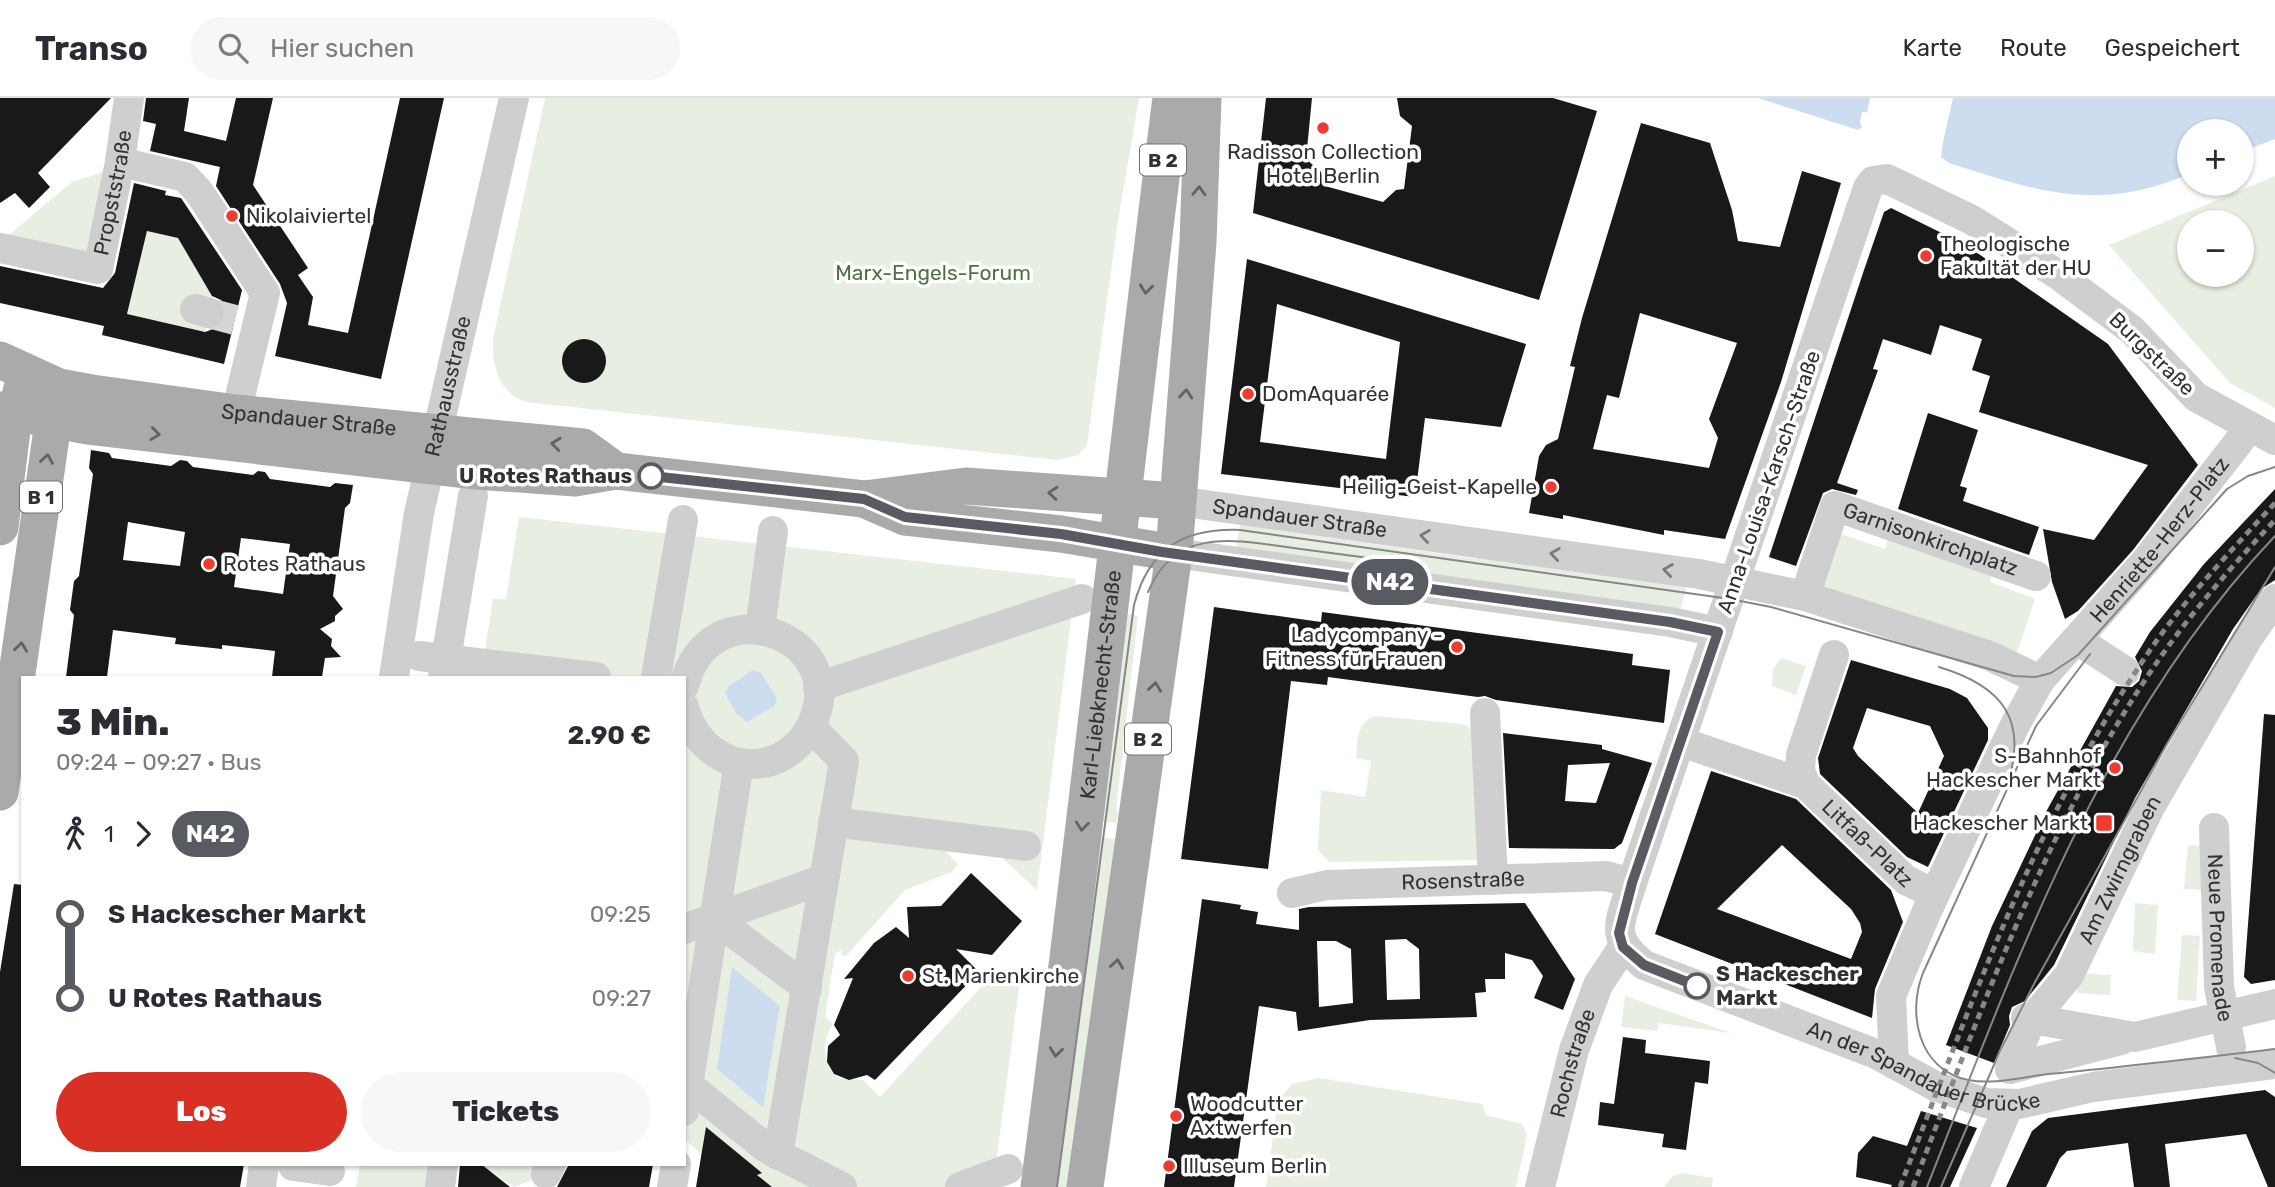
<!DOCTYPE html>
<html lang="de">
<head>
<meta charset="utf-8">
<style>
  :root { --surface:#fff; --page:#f7f7f7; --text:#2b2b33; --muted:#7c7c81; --line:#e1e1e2; --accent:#d93025 }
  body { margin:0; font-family:Rubik,sans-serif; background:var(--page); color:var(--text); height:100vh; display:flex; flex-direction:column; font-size:26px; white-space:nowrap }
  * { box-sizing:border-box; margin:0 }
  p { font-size:23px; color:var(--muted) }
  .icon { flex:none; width:38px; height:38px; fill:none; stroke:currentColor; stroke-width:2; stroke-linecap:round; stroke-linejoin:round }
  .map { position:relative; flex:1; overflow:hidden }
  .drawer { position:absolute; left:21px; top:578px; width:665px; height:490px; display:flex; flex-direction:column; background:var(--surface); border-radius:0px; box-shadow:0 2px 5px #0004 }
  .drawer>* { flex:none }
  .badge { padding:0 14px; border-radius:23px; font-size:24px; line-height:46px }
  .tools { position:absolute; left:2177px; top:21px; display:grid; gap:14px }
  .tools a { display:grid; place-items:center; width:77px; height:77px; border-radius:50%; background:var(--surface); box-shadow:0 2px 5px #0004; font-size:35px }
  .map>.badge { position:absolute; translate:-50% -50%; box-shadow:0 0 0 4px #fff }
  .legs { display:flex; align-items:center; gap:10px; height:77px; padding:0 35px; font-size:23px }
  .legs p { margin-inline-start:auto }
  .overview { display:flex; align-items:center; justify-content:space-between; height:119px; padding:0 35px }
  h1 { font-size:38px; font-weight:800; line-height:52px }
  .cta { display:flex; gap:14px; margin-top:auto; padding:14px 35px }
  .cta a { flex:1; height:80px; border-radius:42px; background:var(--accent); color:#fff; font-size:28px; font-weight:800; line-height:80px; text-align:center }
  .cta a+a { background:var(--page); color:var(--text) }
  ul { padding:0 35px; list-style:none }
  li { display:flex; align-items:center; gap:24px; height:84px; font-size:26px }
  li i { display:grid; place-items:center; width:10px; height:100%; margin:0 9px; background:currentColor }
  li i::after { content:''; width:18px; height:18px; margin:-9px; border:5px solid; border-radius:50%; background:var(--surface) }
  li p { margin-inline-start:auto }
  li:first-child i { background:linear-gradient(#0000 50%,currentColor 0) }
  li:last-child i { background:linear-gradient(currentColor 50%,#0000 0) }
  header { display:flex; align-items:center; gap:42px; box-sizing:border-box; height:98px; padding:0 35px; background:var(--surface); border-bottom:2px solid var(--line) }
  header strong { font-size:33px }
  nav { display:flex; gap:38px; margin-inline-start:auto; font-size:24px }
  .search { width:490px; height:63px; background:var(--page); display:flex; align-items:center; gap:18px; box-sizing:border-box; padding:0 24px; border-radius:38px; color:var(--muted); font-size:26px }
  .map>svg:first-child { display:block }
  .green { fill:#e6efe1; fill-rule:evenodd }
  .water { fill:#cdddef }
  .pier { fill:#fff }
  .building { fill:#191919; fill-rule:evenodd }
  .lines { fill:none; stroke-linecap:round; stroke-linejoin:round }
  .minor-tunnel { stroke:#d6d6d6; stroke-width:30; stroke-dasharray:30 15; stroke-linecap:butt }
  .minor { stroke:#cfcfcf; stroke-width:30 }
  .major { stroke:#aaa; stroke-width:37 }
  .tram { stroke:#878787; stroke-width:2 }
  .rail { stroke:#878787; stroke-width:5; stroke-dasharray:7 5; stroke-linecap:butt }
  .oneway { stroke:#626262 }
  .oneway2 { stroke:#797979 }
  .line-1-casing { stroke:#fff; stroke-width:16 }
  .line-1 { stroke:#595b62; stroke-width:10 }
  .poi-dot { fill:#ef3b2f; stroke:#fff; stroke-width:2.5 }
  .stop-1-dot { fill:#fff; stroke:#595b62; stroke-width:3.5 }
  .labels { text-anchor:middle; stroke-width:7; stroke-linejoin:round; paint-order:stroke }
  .shield { fill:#fff; stroke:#707070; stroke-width:2 }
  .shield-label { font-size:19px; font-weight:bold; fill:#323232 }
  .poi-label { font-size:21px; fill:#323232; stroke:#fff; text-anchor:start }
  .street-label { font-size:21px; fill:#323232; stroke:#fff }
  .park-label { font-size:21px; fill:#4e723c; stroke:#fff }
  .stop-label { font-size:21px; font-weight:bold; fill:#323232; stroke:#fff; text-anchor:end }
</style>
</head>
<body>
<header>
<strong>Transo</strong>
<div class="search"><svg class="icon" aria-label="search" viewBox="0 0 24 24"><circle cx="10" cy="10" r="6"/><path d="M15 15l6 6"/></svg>Hier suchen</div>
<nav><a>Karte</a><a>Route</a><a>Gespeichert</a></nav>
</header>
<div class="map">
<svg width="2275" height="1089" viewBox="0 0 2275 1089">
  <rect width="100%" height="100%" fill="#fff"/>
  <g class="green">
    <path d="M545,0H1139L1118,122L1087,347L1078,357L1057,362L526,304C498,294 492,267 493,241Z"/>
    <polygon points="112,71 92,160 3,142 72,84"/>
    <path d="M2275,78V310L2230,285L2109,147ZM2242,124V177H2189V124Z"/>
    <polygon points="147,133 178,140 213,199 205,235 127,216"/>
    <path d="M519,419L1076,481L1037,792L988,747L946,754L958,766L952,774L905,792L846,858L841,857L842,852L835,855L825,919L833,926C821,944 823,966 837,980L863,982L880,999L985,885L1000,880L1020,881L993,1089H772L757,1077L761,1075L707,1030L702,1056L684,1041V579H481L493,501H506Z"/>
    <polygon points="1240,427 1477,461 1479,450 1689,480 1679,516 1235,455"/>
    <polygon points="1841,436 1885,451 1889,439 1993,474 1990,484 2035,501 2015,561 1821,496"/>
    <polygon points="1129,516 1138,518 1116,711 1118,715 1116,725 1091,722 1126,520"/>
    <polygon points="1781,560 1806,568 1796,597 1772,588 1773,571"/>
    <path d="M1376,618L1463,626L1472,631L1481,762L1329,764L1318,752L1321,692L1365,699L1371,663L1356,660C1358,643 1356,623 1376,618Z"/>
    <polygon points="1099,739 1115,741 1074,1089 1047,1089"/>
    <polygon points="2188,747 2205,748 2202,792 2184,791"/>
    <polygon points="2135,805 2158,807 2155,856 2133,853"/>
    <polygon points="2182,837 2200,838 2196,903 2177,902"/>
    <polygon points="2078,875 2111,877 2110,897 2077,895"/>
    <polygon points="1625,898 1731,935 1659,925 1657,933 1621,929"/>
    <polygon points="1319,980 1482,1006 1486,1017 1522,1026 1527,1036 1516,1089 1266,1089 1278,1003 1292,986"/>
    <polygon points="360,1066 457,1066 453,1089 356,1089"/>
    <polygon points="481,1066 573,1066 514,1089"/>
    <polygon points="1682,1075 1713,1080 1712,1089 1664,1089 1673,1078"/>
  </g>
  <g class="water">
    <path d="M1758,0H2275V41L2242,54V33H2189V76C2097,115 2040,94 1949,65L1941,59L1945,30L1863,14L1860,25L1862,29L1858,32Z"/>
    <polygon points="753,572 761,575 777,600 774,608 747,624 736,615 725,595 729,588"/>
    <polygon points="732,869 780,908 763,1009 717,971"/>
  </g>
  <polygon class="pier" points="1870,0 1953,0 1940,57 1937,50 1941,33 1865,18 1866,26 1864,33 1865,26 1860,25 1862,14 1867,15"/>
  <g class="building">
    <polygon points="0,0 111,0 38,75 50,89 29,110 15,95 0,105"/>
    <polygon points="146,0 189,0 184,33 226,43 236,0 273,0 253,87 308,170 298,177 313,199 308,227 348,235 400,0 444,0 381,281 275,258 287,205 280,186 216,88 220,69 150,53 156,26 143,23"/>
    <polygon points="1266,0 1312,0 1306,61 1321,74 1325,88 1383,104 1396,92 1404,91 1412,28 1400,18 1397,0 1553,0 1597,13 1539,202 1253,115"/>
    <path d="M1641,25L1710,45L1732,112L1738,143L1780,149L1802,73L1841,85L1781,284L1725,441L1664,432V437L1563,417V421L1529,415L1539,358L1546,347L1558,341L1575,269L1570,268L1582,220ZM1640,215L1737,245L1709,321L1718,340L1709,370L1593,351L1607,297L1619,300Z"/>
    <path d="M134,85L166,93L165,97L181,100L242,192L224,266L102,237L104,228L0,205V168L103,190L115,175ZM147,133L178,140L212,198L221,202L226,210V220L221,228L205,234L127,216Z"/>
    <polygon points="1891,110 1966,147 2108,246 2198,367 2133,452 2078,513 2065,521 2052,484 2043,431 2094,442 2148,367 1979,314 1990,278 1972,272 1982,241 1940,227 1931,257 1883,241 1873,271 1878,272 1837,385 1858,392 1856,397 1832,391 1823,395 1796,468 1769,459 1864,172 1884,114"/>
    <path d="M1247,161L1526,246L1501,329L1425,320L1415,399L1221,376ZM1277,206L1400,244L1386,361L1260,344Z"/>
    <circle cx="584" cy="263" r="22"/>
    <polygon points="1928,315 1978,332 1960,388 1967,390 1963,403 2039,429 2029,457 1898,411"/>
    <path d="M91,352L109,355L112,360L171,368L180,362L187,363L193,369L253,377L258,373L265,374L270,381L330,389L335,385L353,387L350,405L345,410L333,498L343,511L335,518V523L320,531L332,541L331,548L341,559L325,560L322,579H272L275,553L222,547V551L175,546L176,540L113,532L107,579H66L74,517L70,512L74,483L79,478L93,376L89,370ZM128,424L185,434L180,468L123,462ZM241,440L290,446L283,496L234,489Z"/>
    <polygon points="2275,391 2275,482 2261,491 2233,531 2135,700 2054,867 2025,903 2012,909 2009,918 2010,927 1994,965 1946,947 1992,828 2047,712 2116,588 2132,589 2139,583 2142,573 2135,559 2150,534 2204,466"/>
    <polygon points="1214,509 1321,524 1322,514 1633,556 1632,567 1670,572 1664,625 1496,602 1485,598 1478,599 1328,579 1327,587 1291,583 1268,771 1181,761"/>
    <path d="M1851,562L1950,591L1967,600L1988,630V642L1928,769L1907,759L1820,676L1818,660ZM1867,610L1930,628L1944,658L1918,715L1858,658L1853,650Z"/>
    <polygon points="2264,616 2275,617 2275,882 2251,886 2244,879"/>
    <path d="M1503,635L1602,647V651L1652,665L1622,745L1614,751L1509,750ZM1610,665L1596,705L1565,703L1568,667Z"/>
    <path d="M1711,673L1796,701L1891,792L1903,824L1875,891L1872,920L1655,836ZM1782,747L1851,811L1860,825L1862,834L1851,861L1717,811Z"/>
    <polygon points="971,775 1022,823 992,857 956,851 979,874 875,982 867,977 849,982 834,976 827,964 828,948 840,937 834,927 853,880 844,881 874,845 896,829 909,840 907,809 941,808"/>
    <polygon points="14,786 23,787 23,1066 244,1066 240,1089 0,1089 0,874"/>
    <path d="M1202,801L1241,807L1240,811L1258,814L1256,826L1299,832V811L1309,809L1525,805L1575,881L1563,912L1534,900L1543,878L1532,862L1505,855V881H1485L1486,894L1475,895L1477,919L1370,922L1298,933L1296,914L1259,908L1234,1089H1164ZM1406,841L1419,851L1420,901L1387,902L1385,842ZM1317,843H1336L1351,851L1353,905L1319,909Z"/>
    <polygon points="1623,939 1646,942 1645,955 1710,963 1708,986 1695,984 1686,1052 1662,1049 1664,1036 1598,1027 1600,1004 1614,1006"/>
    <polygon points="2265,992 2275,999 2275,1089 2268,1089 2246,1036 2165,1046 2170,1089 2134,1089 2128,1045 2067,1053 2060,1060 2046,1089 2006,1089 2032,1033 2048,1020"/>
    <polygon points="1921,1013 1977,1030 1950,1089 1891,1089 1892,1087 1856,1079 1858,1055 1873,1038 1907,1048"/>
    <polygon points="706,1029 762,1075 757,1077 772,1089 696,1089"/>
    <polygon points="460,1066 481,1066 510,1089 458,1089"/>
    <polygon points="573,1066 653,1066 649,1089 557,1089 568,1068"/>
  </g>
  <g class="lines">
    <polyline class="minor-tunnel" points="209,215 235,222"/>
    <g class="minor">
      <polyline points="120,64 185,79 199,94 265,195 236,315"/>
      <path id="s1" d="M0,150L98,171L120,64L129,0"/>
      <polyline points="195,211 209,215"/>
      <path id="s2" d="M2275,342L2196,299L2132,232L2057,176L1972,122L1887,81L1873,83L1868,90L1632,785C1620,825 1608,838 1644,867L1876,956L1937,989L1986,1005L2019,1006L2093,989L2275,966"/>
      <path id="s3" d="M1177,403L1699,476L1805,498L1990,558L2040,582"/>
      <polyline points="1174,455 1670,524 1718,534"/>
      <path id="s4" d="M1805,498L1835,408L2036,478"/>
      <polyline points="760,531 773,433"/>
      <polyline points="2077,542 2125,573"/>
      <polyline points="419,558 596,579"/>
      <path id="s5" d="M394,579L419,415L514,0"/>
      <polyline points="443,579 473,398"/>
      <polyline points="656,579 683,422"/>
      <path d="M684,588C709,487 848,536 814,621C807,640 792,655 774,662C732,677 694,648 684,609"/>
      <polyline points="818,589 1082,501"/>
      <polyline points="1485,615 1493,782"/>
      <path id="s6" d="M1681,644L1805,686L1906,782L1934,796"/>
      <polyline points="1805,686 1800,672 1801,657 1834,557"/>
      <polyline points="833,724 1026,748"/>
      <path id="s7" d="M2214,730L2219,889L2231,949"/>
      <path id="s8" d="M1292,795L1327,787L1606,778L1632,785"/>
      <polyline points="714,820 807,890"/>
      <polyline points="684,831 824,781"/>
      <polyline points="2026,920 2135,939 2275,906"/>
      <path id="s9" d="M1894,966L1891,898L1927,813L2014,629L2040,582L2146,463L2240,342"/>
      <path id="s10" d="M2010,971L2031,923L2069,877L2150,709L2248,540L2275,501"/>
      <polyline points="2010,971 2121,942"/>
      <polyline points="684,989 688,987 765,1049"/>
      <polyline points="684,1013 739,665"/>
      <polyline points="770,1052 842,1089"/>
      <polyline points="778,1057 844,663 811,629"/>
      <polyline points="293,1068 330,1073"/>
      <polyline points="546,1076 551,1066"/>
      <polyline points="261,1089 264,1066"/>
      <polyline points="440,1089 443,1066"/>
      <polyline points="672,1089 676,1066"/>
      <polyline points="960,1089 1008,1071"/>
      <path id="s11" d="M1540,1089L1574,952L1598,887L1623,849"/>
      <polyline points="1974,1089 2009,1007"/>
    </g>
    <g class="major">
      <path id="s12" d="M0,262L59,289L92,295L236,315L583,349L616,373"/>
      <polyline points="0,312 88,328 476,373 575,380 616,373 864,401 966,388 1177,403"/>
      <polyline points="866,402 905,419 1061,436 1174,455"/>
      <polyline points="0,429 12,332 22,290"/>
      <polyline points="0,694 57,297"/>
      <path id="s13" d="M1039,1089C1087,726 1125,363 1171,0"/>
      <polyline points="1085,1089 1174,455 1198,144 1203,0"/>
    </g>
    <g class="tram">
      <path d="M1148,494C1175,428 1236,442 1293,450C1323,454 1353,458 1384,462"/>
      <path d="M2090,556L2036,628L1923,875C1907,916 1918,971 1968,982C1994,987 2022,979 2048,976C2124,969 2199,960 2275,951"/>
      <path d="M1939,569C2002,588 2029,621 2007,688"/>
      <polyline points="2235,960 2258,965 2275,975"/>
      <path d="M1057,1089L1134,507C1149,450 1184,430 1240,432L1730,501L1771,509L2014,578L2036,579L2051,575L2078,557L2227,391L2248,378L2275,369"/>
      <path d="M1927,1089C2017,861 2103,619 2275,438"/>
      <polyline points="1941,1089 2000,953 2035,884 2167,646 2275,469"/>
    </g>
    <g class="rail">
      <path d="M1900,1089C1970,910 2034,725 2142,564C2180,506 2228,456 2275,405"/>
      <path d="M1913,1089C1981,912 2046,728 2153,570C2189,517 2231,469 2275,422"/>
    </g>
  </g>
  <defs><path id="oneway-chevron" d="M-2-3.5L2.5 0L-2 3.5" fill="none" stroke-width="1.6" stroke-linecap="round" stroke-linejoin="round" transform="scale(1.75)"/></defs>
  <g class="oneway">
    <use href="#oneway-chevron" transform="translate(1199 93) rotate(-88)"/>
    <use href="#oneway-chevron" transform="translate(1146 191) rotate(97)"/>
    <use href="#oneway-chevron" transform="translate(1186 296) rotate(-85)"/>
    <use href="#oneway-chevron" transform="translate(155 336) rotate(7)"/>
    <use href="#oneway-chevron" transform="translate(556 346) rotate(-174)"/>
    <use href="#oneway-chevron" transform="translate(47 361) rotate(-81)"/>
    <use href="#oneway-chevron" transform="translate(1053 395) rotate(-175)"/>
    <use href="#oneway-chevron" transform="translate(21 549) rotate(-83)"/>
    <use href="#oneway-chevron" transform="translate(1155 589) rotate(-82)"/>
    <use href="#oneway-chevron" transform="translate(1082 728) rotate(96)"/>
    <use href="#oneway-chevron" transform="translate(1117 866) rotate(-82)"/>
    <use href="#oneway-chevron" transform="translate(1056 954) rotate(97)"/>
  </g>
  <g class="oneway2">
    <use href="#oneway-chevron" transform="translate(1425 438) rotate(-172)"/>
    <use href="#oneway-chevron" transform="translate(1555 456) rotate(-172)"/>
    <use href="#oneway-chevron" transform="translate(1668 472) rotate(-172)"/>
  </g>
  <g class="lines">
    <defs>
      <polyline id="line-1" points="651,378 864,401 905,419 1061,436 1162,454 1670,524 1718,534 1632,785 1619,835 1623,849 1644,867 1697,888"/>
    </defs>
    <use href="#line-1" class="line-1-casing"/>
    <use href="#line-1" class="line-1"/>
  </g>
  <g class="poi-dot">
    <circle cx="1323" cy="30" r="7"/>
    <circle cx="232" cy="118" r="7"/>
    <circle cx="1926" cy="158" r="7"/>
    <circle cx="1248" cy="296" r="7"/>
    <circle cx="1551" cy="389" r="7"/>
    <circle cx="209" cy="466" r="7"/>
    <circle cx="1457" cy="549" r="7"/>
    <circle cx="2115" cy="670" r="7"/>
    <rect x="2095" y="716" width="18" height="18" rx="3.5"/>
    <circle cx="908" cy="878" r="7"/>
    <circle cx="1176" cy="1018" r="7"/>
    <circle cx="1169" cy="1068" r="7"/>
  </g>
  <g class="stop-1-dot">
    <circle cx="651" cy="378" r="12"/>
    <circle cx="1697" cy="888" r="12"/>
  </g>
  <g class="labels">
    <g class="shield">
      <rect x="1140" y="46.5" width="46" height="31" rx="5"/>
      <rect x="20" y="383.5" width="42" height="31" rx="5"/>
      <rect x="1125" y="625.5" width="46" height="31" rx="5"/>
    </g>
    <g class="shield-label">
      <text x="1163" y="69">B 2</text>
      <text x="41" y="406">B 1</text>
      <text x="1148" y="648">B 2</text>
    </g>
    <g class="poi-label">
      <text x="1323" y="61" text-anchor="middle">Radisson Collection<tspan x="1323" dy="24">Hotel Berlin</tspan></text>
      <text x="246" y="125">Nikolaiviertel</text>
      <text x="1940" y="153">Theologische<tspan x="1940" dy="24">Fakultät der HU</tspan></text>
      <text x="1262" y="303">DomAquarée</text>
      <text x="1537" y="396" text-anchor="end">Heilig-Geist-Kapelle</text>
      <text x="223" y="473">Rotes Rathaus</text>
      <text x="1443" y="544" text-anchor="end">Ladycompany -<tspan x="1443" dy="24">Fitness für Frauen</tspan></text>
      <text x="2101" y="665" text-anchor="end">S-Bahnhof<tspan x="2101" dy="24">Hackescher Markt</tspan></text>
      <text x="2088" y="732" text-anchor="end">Hackescher Markt</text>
      <text x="922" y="885">St. Marienkirche</text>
      <text x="1190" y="1013">Woodcutter<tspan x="1190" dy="24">Axtwerfen</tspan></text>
      <text x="1183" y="1075">Illuseum Berlin</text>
    </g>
    <g class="street-label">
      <text dy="7" stroke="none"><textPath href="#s1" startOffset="178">Propststraße</textPath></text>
      <text transform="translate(2152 256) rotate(44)" y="7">Burgstraße</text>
      <text dy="7" stroke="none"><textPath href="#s5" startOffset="296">Rathausstraße</textPath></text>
      <text dy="7" stroke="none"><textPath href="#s12" startOffset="317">Spandauer Straße</textPath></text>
      <text transform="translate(1769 384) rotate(-71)" y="7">Anna-Louisa-Karsch-Straße</text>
      <text dy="7" stroke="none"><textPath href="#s3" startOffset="124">Spandauer Straße</textPath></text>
      <text dy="7" stroke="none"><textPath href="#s4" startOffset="196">Garnisonkirchplatz</textPath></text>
      <text dy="7" stroke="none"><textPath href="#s9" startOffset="602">Henriette-Herz-Platz</textPath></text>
      <text dy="7" stroke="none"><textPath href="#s13" startOffset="506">Karl-Liebknecht-Straße</textPath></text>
      <text dy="7" stroke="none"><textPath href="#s6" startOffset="217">Litfaß-Platz</textPath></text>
      <text dy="7" stroke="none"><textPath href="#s10" startOffset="229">Am Zwirngraben</textPath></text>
      <text dy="7" stroke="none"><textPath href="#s8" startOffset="172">Rosenstraße</textPath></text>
      <text dy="7" stroke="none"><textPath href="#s7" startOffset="110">Neue Promenade</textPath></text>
      <text dy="7" stroke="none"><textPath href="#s2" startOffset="1620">An der Spandauer Brücke</textPath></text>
      <text dy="7" stroke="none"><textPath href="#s11" startOffset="128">Rochstraße</textPath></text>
    </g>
    <g class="park-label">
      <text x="933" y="182">Marx-Engels-Forum</text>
    </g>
    <g class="stop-label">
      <text x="632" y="385">U Rotes Rathaus</text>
      <text x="1716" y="883" text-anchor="start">S Hackescher<tspan x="1716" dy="24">Markt</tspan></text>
    </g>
  </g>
</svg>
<div class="tools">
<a>+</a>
<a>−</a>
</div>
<b class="badge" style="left:1390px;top:484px;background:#595b62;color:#fff">N42</b>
<section class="drawer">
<div class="overview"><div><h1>3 Min.</h1><p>09:24 – 09:27 · Bus</p></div><b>2.90 €</b></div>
<div class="legs"><svg class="icon" aria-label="walk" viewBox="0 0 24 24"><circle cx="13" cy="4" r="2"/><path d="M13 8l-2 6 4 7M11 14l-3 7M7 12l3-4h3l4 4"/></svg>1<svg class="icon" aria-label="forward" viewBox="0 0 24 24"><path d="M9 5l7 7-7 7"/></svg><b class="badge" style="background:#595b62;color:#fff">N42</b></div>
<ul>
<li><i style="color:#595b62"></i><b>S Hackescher Markt</b><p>09:25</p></li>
<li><i style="color:#595b62"></i><b>U Rotes Rathaus</b><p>09:27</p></li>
</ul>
<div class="cta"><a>Los</a><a>Tickets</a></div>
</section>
</div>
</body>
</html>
